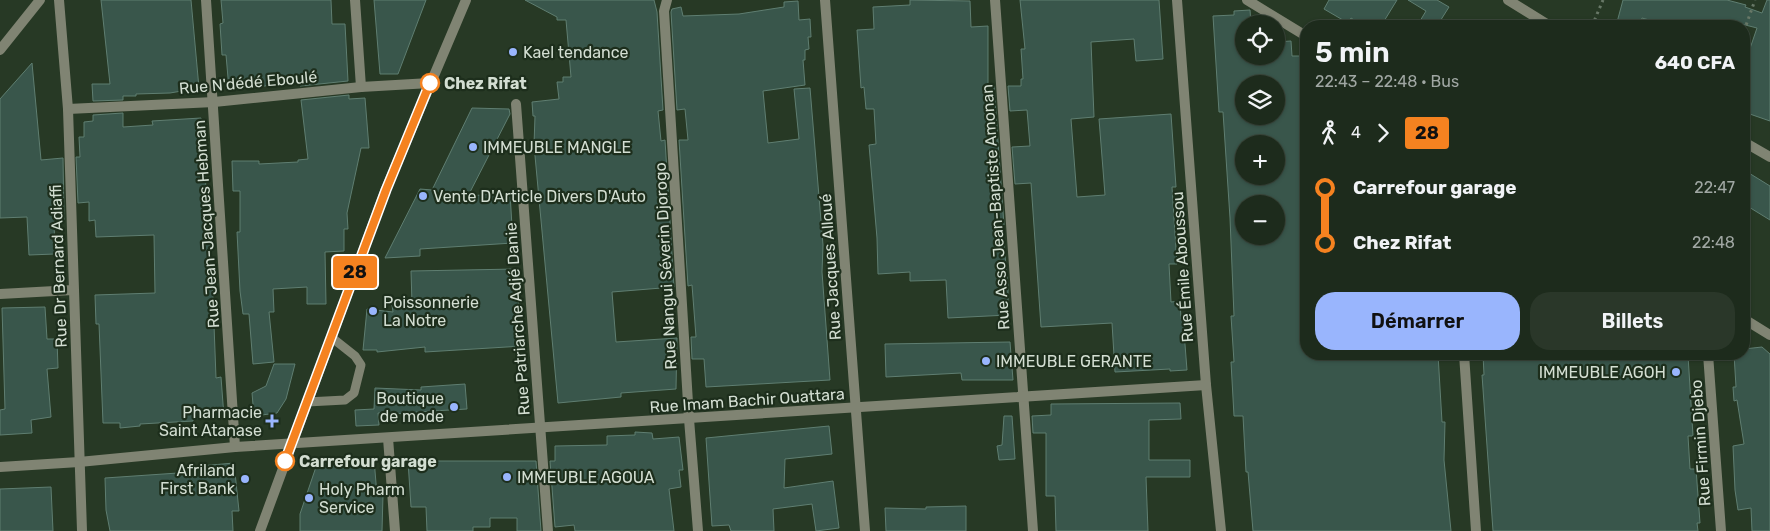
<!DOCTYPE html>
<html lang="fr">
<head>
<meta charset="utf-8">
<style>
  :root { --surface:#1d2b1c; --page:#2a3729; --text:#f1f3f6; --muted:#a0a7a3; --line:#3b473b; --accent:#99b5fd }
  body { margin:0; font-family:Rubik,sans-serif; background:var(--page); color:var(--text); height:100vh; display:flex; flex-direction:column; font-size:19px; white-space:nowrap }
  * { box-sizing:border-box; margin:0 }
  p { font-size:16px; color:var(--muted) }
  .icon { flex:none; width:28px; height:28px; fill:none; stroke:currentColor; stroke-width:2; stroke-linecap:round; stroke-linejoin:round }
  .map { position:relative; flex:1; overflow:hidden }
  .panel { position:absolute; left:1300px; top:20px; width:450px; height:340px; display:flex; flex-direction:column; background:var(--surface); border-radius:20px; box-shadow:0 1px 4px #0004,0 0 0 1px var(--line) }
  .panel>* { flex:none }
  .badge { padding:0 10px; border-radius:4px; font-size:18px; line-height:32px }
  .controls { position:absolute; left:1235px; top:15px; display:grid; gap:10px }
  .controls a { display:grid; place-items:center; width:50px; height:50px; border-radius:50%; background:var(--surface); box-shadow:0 1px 4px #0004,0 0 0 1px var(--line); font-size:25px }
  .map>.badge { position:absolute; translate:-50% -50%; box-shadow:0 0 0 2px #fff }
  .legs { display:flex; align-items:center; gap:8px; height:55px; padding:0 15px; font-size:16px }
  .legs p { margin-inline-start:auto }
  .head { display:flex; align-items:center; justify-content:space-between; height:85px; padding:0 15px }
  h1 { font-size:28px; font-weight:600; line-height:38px }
  .cta { display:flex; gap:10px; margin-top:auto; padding:10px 15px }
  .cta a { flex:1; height:58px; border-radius:20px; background:var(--accent); color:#111; font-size:20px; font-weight:600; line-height:58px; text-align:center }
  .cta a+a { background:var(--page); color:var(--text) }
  ul { padding:0 15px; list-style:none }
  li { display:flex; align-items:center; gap:18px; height:55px; font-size:19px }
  li i { display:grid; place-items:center; width:8px; height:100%; margin:0 6px; background:currentColor }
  li i::after { content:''; width:12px; height:12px; margin:-6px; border:4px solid; border-radius:50%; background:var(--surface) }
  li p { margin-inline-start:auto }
  li:first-child i { background:linear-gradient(#0000 50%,currentColor 0) }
  li:last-child i { background:linear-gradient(currentColor 50%,#0000 0) }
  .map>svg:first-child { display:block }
  .building { fill:#39564b; stroke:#5f7e71; fill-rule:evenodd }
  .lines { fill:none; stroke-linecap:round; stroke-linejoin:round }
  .path { stroke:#687867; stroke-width:3; stroke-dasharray:2.5 4; stroke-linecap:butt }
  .service { stroke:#808473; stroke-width:9 }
  .minor { stroke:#808473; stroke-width:10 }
  .tertiary { stroke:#808473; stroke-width:10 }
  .line-1-casing { stroke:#fff; stroke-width:11 }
  .line-1 { stroke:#f58220; stroke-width:8 }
  .poi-dot { fill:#99b5fd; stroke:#1d2e1c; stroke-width:2 }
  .stop-1-dot { fill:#fff; stroke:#f58220; stroke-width:2.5 }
  .labels { text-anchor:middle; stroke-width:4.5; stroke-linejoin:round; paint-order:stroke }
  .poi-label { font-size:16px; fill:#d3ded2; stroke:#1d2e1c; text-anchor:start }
  .street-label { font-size:16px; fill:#d3ded2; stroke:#1d2e1c }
  .stop-label { font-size:16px; font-weight:bold; fill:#d3ded2; stroke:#1d2e1c; text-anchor:start }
</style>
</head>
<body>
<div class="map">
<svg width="1770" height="531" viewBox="0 0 1770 531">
  <rect width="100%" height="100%" fill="#273925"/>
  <g class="building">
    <polygon points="101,0 191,0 199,88 170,93 136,94 136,96 123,96 123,100 93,101 92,84 110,84"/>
    <polygon points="221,0 331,0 332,24 345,24 348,81 300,86 299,83 229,89 226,55 222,55 220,24 223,23"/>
    <polygon points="374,0 426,0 398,74 380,74"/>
    <polygon points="525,0 654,0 657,12 663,110 658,111 661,141 665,140 674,287 612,292 616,342 677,338 676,389 621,393 621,397 558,403 534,145 535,116 533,116 532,102 559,99 557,82 563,82 563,77 571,77 566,20 557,20 557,17"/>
    <polygon points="910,0 970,1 971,27 988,26 988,86 994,86 1004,225 1002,225 1008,285 1008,315 948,318 946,280 910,281 910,272 878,274 877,238 869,145 876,144 874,109 866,109 864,87 861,88 857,30 874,29 873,7 910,5"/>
    <polygon points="1020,0 1159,0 1163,59 1136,61 1134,39 1091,42 1094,117 1071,119 1077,197 1105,195 1099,119 1171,114 1176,187 1172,187 1177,264 1169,264 1171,302 1180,301 1181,319 1183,319 1187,370 1170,371 1170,369 1115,372 1112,323 1041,327 1031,183 1015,184 1012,147 1030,146 1027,110 1010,111 1008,86 1021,86 1021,79 1023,79 1021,49 1025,49"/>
    <polygon points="1329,0 1397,0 1381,26 1364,26 1351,18 1348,23 1324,9"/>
    <polygon points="1408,0 1437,0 1449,7 1437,26 1417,26 1426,11"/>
    <polygon points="1623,0 1727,0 1746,5 1745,7 1762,13 1767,0 1770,0 1770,121 1744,112 1744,66 1757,28 1726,20 1724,26 1671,26 1642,18 1639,26 1616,26"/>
    <polygon points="798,1 799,20 810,19 811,37 808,37 809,49 805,50 805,60 803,60 805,85 763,91 768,143 799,139 794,89 810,88 823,245 822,272 830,380 706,387 704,359 692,359 691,337 696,337 692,285 688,286 679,140 688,140 685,109 677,110 671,12 672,9 681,7 683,16 739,14 784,7 784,2"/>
    <path d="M1250,10L1251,24H1244V56H1276V42L1291,41L1292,56H1306V130L1301,131L1303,177L1306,176V354H1438L1442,422H1445L1444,460L1451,531H1253L1248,472H1246L1243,416H1234L1231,362H1234L1231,316H1234L1230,218L1223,112H1219L1213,16L1234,15V11ZM1244,84H1276V116H1244ZM1244,144H1276V176H1244ZM1244,204H1276V236H1244Z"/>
    <polygon points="32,63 41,160 63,158 64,220 54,221 55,254 29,255 27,217 0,218 0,99"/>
    <polygon points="349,95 349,99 365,98 369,148 361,148 347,213 348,229 344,229 344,251 325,252 326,304 307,304 307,287 273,289 274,312 269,312 274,362 253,364 249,314 243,314 240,291 237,232 240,232 240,191 233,191 232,161 259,161 259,164 298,162 298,160 308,159 301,100"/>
    <polygon points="472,108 509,109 510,114 468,196 510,193 513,243 420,249 420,256 385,258 420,189 432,190"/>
    <polygon points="123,113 123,127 153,125 152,121 201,118 212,272 216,378 221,377 224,417 193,418 193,421 140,424 140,426 120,428 120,423 103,423 99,324 96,324 95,295 155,293 154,235 96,237 95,220 89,221 89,202 78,203 76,157 80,157 79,137 84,137 84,122 93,121 93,115"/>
    <polygon points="1744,170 1770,186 1770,220 1744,204"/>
    <polygon points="516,269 516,297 518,297 523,346 425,352 425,347 377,352 377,350 363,350 367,309 393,312 392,305 412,304 411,271"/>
    <polygon points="45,307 47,339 57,339 58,368 47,369 51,417 31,420 32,433 0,435 0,410 5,409 2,308"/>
    <polygon points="1010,342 1013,380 962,380 961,373 886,377 885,344"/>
    <polygon points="1762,347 1770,354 1770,531 1752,531 1751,508 1738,510 1735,490 1733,446 1744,444 1737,400 1734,401 1733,387 1736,387 1734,354 1744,354 1744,349"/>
    <polygon points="1483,354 1625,354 1625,360 1688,355 1693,436 1688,436 1690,469 1696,469 1700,523 1697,523 1698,531 1493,531 1482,375 1484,375"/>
    <polygon points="274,364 295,364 286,399 277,413 254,416 252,393 266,386"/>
    <polygon points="465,384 467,409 416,412 416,414 378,413 379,425 356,426 355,410 374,409 375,388 421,390 421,387"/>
    <polygon points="1180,403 1181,419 1149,420 1149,460 1190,460 1190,477 1146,477 1148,531 1056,531 1055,496 1046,496 1046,433 1033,433 1032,416 1051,415 1051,404"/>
    <polygon points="1004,416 1012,416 1015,459 999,460 997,446 1002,445"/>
    <polygon points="829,426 832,454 785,459 784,488 833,481 839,528 816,531 812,504 773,509 774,531 731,531 729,525 712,526 706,438"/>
    <polygon points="635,432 652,433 653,439 679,437 683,470 679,470 681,487 669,489 674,531 575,531 574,525 555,527 550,461 555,461 555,446 607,445 607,436 635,435"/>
    <polygon points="374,459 377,495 383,495 382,531 300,531 300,514 317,464"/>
    <polygon points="408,461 536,461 541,531 517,531 517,518 490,518 490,527 473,527 473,531 427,531 426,507 411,507"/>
    <polygon points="234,463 239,511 232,511 233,531 110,531 106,510 105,478 178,473 178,468"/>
    <polygon points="51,487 53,531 0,531 0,489"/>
    <polygon points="966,506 966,531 886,531 885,508 926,509 926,507"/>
  </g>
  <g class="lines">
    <g class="path">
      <polyline points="1592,26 1603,0"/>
      <polyline points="1744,31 1755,0"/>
    </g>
    <polyline class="service" points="307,402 345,400 354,393 361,365 355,356 331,337"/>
    <g class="minor">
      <polyline points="59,0 68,109 82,531"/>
      <polyline points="206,0 235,447"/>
      <polyline points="355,0 361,87"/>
      <polyline points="667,0 664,11 689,419 698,531"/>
      <polyline points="825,0 865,531"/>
      <polyline points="995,0 1033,531"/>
      <polyline points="1177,0 1206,385 1221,531"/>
      <polyline points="1247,0 1306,36"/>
      <polyline points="1508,0 1550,26"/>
      <polyline points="0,50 40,0"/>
      <polyline points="516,104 548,531"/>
      <polyline points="68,109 214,102 361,87 430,83"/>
      <polyline points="1744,142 1770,157"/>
      <polyline points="0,294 73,290"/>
      <polyline points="1744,319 1770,335"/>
      <polyline points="1464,354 1476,531"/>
      <polyline points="1708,354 1721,531"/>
      <polyline points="388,438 395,531"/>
      <polyline points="0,467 79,462 235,447 1206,385"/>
    </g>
    <polyline class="tertiary" points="260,531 386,189 466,0"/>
  </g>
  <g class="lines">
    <defs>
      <polyline id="line-1" points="285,461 386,190 430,83"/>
    </defs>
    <use href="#line-1" class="line-1-casing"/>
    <use href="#line-1" class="line-1"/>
  </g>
  <g class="poi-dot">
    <circle cx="513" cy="52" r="5"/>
    <circle cx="473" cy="147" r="5"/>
    <circle cx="423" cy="196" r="5"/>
    <circle cx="373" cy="311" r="5"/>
    <circle cx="986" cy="361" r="5"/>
    <circle cx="1676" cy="372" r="5"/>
    <circle cx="454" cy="407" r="5"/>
    <path d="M269.5 413.5h5v5h5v5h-5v5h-5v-5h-5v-5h5z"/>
    <circle cx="507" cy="477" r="5"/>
    <circle cx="245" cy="479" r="5"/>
    <circle cx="309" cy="498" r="5"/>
  </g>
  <g class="stop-1-dot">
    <circle cx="430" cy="83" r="9"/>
    <circle cx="285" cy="461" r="9"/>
  </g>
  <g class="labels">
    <g class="poi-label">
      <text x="523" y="58">Kael tendance</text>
      <text x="483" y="153">IMMEUBLE MANGLE</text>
      <text x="433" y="202">Vente D'Article Divers D'Auto</text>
      <text x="383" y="308">Poissonnerie<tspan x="383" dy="18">La Notre</tspan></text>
      <text x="996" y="367">IMMEUBLE GERANTE</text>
      <text x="1666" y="378" text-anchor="end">IMMEUBLE AGOH</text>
      <text x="444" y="404" text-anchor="end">Boutique<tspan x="444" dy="18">de mode</tspan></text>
      <text x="262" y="418" text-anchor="end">Pharmacie<tspan x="262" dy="18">Saint Atanase</tspan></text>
      <text x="235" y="476" text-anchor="end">Afriland<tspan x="235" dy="18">First Bank</tspan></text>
      <text x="517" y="483">IMMEUBLE AGOUA</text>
      <text x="319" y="495">Holy Pharm<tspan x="319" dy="18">Service</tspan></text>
    </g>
    <g class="street-label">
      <text transform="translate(248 82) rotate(-5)" y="6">Rue N'dédé Eboulé</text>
      <text transform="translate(995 207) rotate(-94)" y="6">Rue Asso Jean-Baptiste Amonan</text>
      <text transform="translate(206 224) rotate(-94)" y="6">Rue Jean-Jacques Hebman</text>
      <text transform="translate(58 266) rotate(-92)" y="6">Rue Dr Bernard Adiaffi</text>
      <text transform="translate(665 266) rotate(-93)" y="6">Rue Nangui Séverin Djorogo</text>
      <text transform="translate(830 267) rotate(-94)" y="6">Rue Jacques Alloué</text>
      <text transform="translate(1182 267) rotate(-94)" y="6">Rue Émile Aboussou</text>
      <text transform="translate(517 319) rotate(-94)" y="6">Rue Patriarche Adjé Danie</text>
      <text transform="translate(747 400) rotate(-4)" y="6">Rue Imam Bachir Ouattara</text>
      <text transform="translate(1700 443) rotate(-94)" y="6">Rue Firmin Djebo</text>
    </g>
    <g class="stop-label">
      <text x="444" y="89">Chez Rifat</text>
      <text x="299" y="467">Carrefour garage</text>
    </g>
  </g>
</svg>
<div class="controls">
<a><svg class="icon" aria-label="locate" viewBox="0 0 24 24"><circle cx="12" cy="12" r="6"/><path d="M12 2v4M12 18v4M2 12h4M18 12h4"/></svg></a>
<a><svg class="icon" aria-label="layers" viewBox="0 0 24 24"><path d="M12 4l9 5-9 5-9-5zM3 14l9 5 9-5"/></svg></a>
<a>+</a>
<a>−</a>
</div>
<b class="badge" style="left:355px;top:272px;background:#f58220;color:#111">28</b>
<section class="panel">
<div class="head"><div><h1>5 min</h1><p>22:43 – 22:48 · Bus</p></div><b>640 CFA</b></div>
<div class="legs"><svg class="icon" aria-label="walk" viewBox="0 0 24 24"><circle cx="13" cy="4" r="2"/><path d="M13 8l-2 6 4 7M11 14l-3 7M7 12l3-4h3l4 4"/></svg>4<svg class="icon" aria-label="forward" viewBox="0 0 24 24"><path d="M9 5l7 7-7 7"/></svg><b class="badge" style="background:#f58220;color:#111">28</b></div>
<ul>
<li><i style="color:#f58220"></i><b>Carrefour garage</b><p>22:47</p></li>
<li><i style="color:#f58220"></i><b>Chez Rifat</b><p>22:48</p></li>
</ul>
<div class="cta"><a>Démarrer</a><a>Billets</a></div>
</section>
</div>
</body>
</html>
